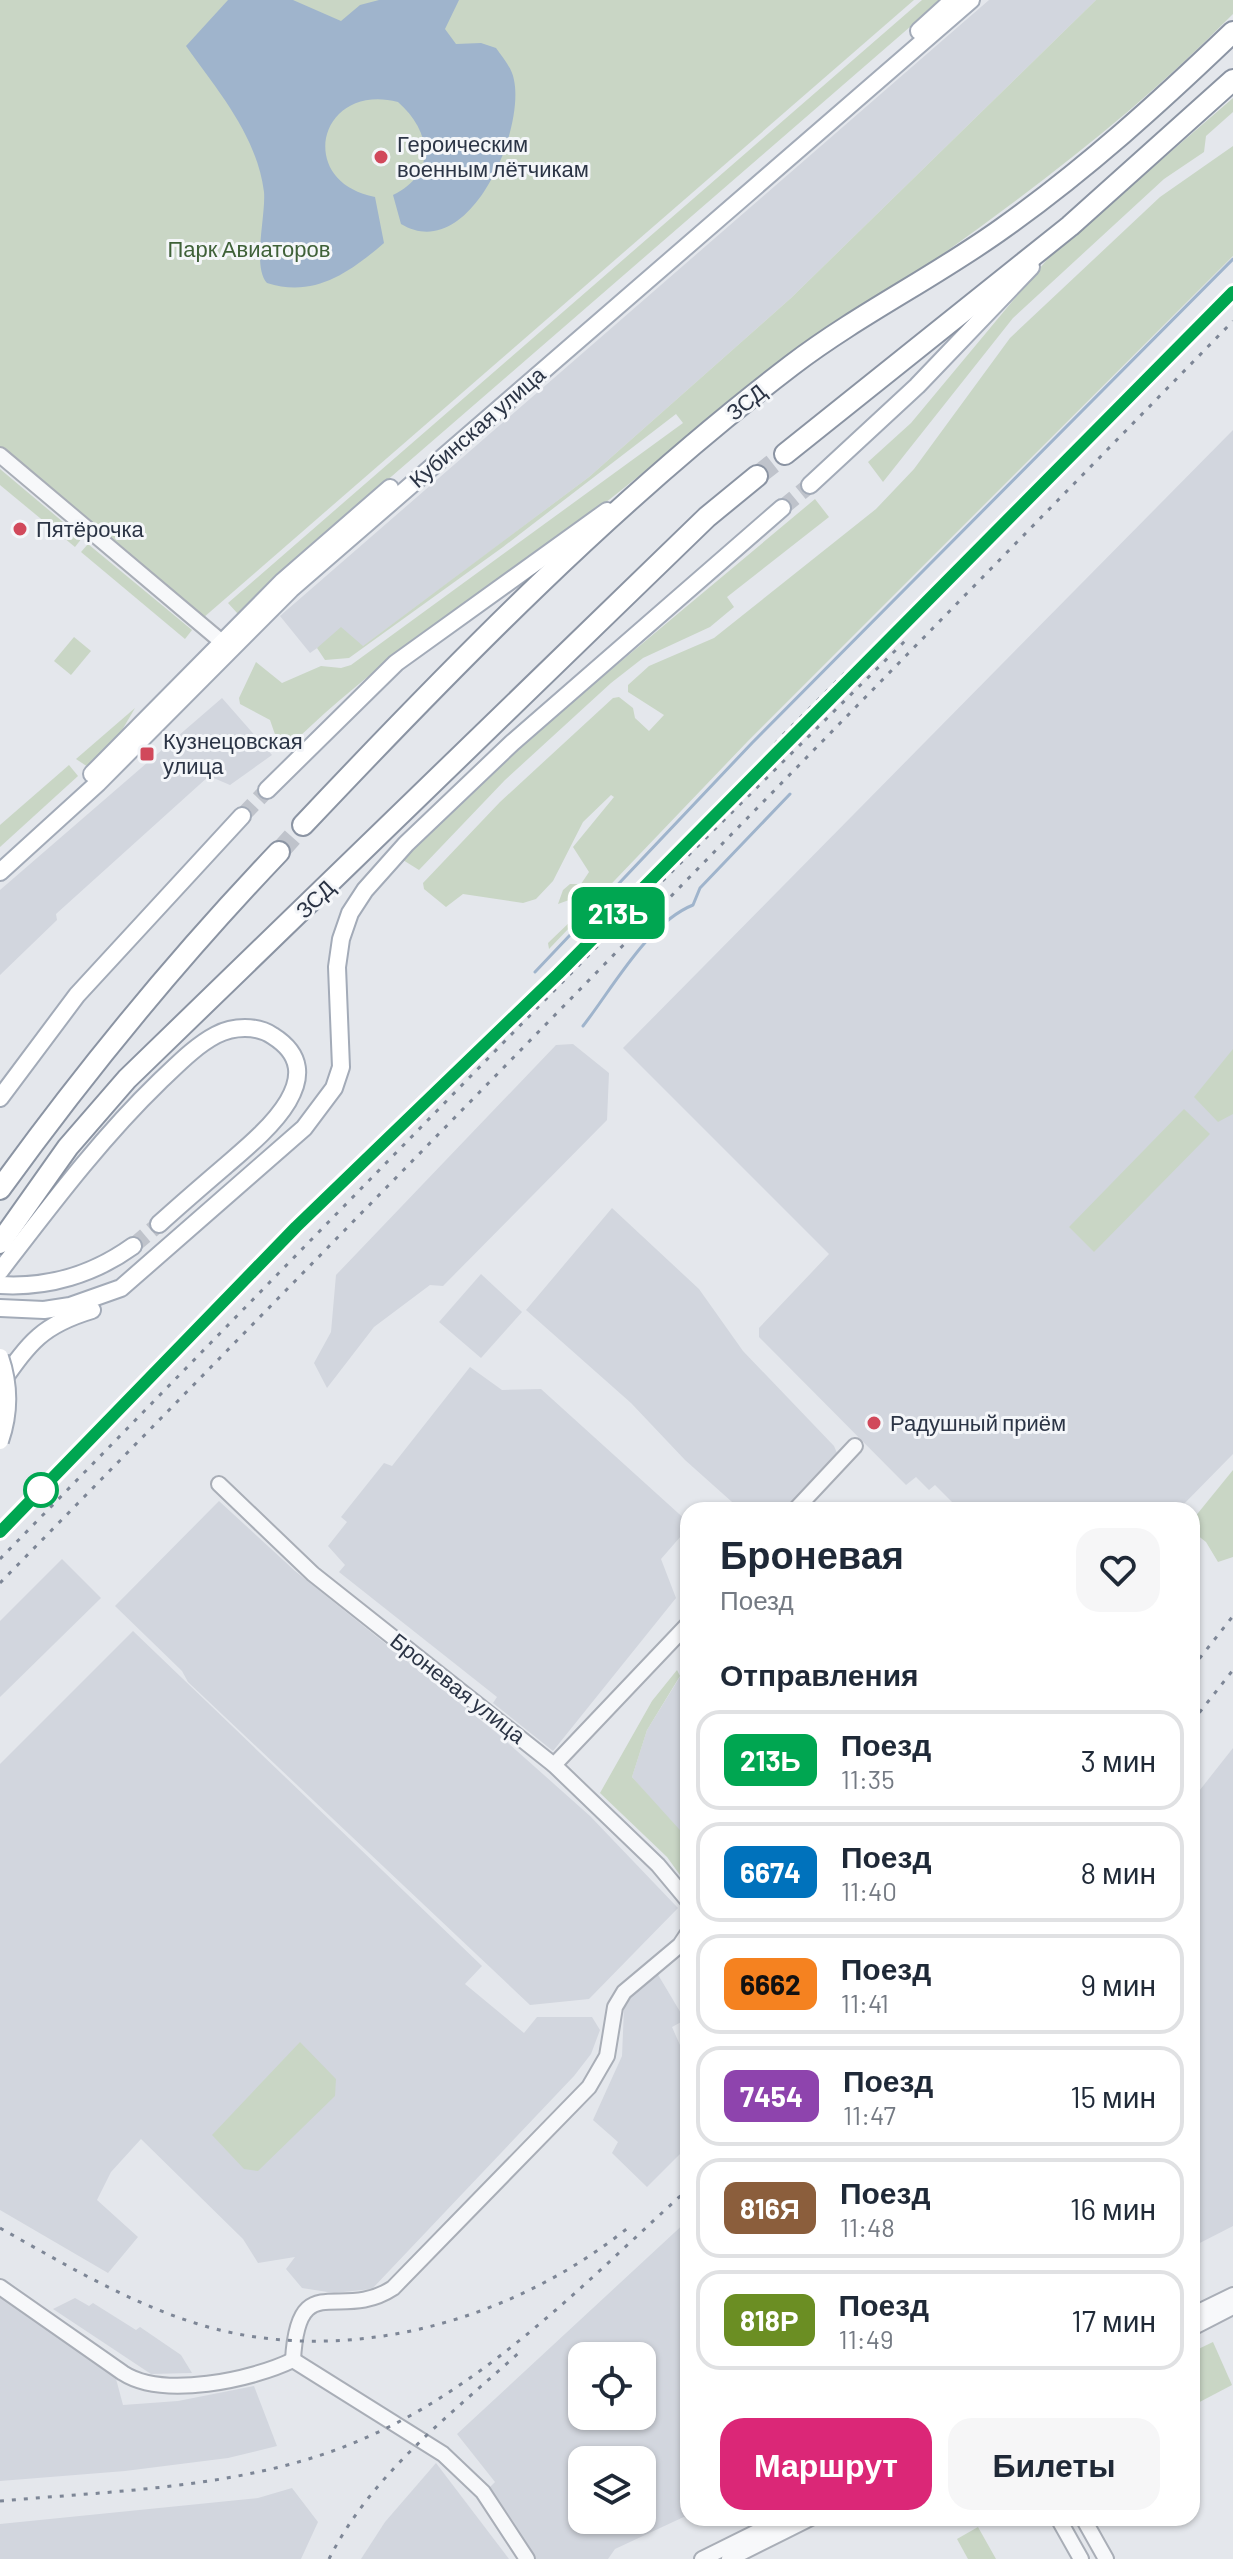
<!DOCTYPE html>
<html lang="ru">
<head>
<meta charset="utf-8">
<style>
  :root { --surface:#fff; --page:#f6f6f7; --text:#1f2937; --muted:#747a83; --line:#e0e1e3; --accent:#db2777 }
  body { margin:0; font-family:Barlow,sans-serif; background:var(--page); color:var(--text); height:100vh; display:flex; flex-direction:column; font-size:30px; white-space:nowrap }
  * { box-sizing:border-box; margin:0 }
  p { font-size:26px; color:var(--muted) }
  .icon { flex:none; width:44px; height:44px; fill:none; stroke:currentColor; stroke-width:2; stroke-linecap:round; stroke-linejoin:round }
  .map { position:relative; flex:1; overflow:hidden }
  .sheet { position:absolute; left:680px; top:1502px; width:520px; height:1024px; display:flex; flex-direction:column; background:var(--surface); border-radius:24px; box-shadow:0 2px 6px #0004 }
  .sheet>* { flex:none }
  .badge { padding:0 16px; border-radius:12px; font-size:28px; line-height:52px }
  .buttons { position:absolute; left:568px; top:2342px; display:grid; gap:16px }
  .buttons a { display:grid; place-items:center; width:88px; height:88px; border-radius:16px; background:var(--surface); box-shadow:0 2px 6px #0004; font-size:40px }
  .map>.badge { position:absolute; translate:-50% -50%; box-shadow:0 0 0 4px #fff }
  h2 { padding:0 40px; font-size:30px; line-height:72px }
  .round { display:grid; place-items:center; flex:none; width:84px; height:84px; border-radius:24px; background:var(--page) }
  .head { display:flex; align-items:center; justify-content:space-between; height:136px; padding:0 40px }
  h1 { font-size:38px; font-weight:700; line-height:60px }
  .button { display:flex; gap:16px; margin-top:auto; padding:16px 40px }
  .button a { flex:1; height:92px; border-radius:24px; background:var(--accent); color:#fff; font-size:32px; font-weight:700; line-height:92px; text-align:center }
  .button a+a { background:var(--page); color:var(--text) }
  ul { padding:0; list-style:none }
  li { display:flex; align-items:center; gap:24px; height:100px; margin:0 16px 12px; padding:0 24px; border:4px solid var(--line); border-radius:24px }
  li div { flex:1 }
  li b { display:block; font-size:30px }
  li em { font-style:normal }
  li .badge { min-width:88px; font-weight:700; text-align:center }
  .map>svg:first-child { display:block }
  .built { fill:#d2d6de; fill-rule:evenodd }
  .green { fill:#c9d6c5 }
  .water { fill:#9fb4cc }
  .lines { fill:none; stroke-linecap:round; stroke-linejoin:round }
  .stream { stroke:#9fb4cc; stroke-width:3 }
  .major-tunnel { stroke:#bfc3cb; stroke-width:16; stroke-dasharray:16 8; stroke-linecap:butt }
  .highway-tunnel { stroke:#bfc3cb; stroke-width:20; stroke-dasharray:20 10; stroke-linecap:butt }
  .minor-casing { stroke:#a9aeb7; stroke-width:18 }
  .major-casing { stroke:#a3abb8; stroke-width:20 }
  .highway-casing { stroke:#8b94a3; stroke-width:24 }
  .minor { stroke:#f7f8fa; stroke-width:14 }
  .major { stroke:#fff; stroke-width:16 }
  .highway { stroke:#fff; stroke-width:20 }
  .rail { stroke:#7d8696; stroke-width:3; stroke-dasharray:4 8; stroke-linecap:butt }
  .major-bridge-casing { stroke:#a3abb8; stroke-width:20; stroke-linecap:butt }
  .major-bridge { stroke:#fff; stroke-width:16 }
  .line-casing { stroke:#fff; stroke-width:18 }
  .line { stroke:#00a651; stroke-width:12 }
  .poi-dot { fill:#d1495b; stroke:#f4f6f9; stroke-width:3 }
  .stop-dot { fill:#fff; stroke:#00a651; stroke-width:4 }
  .labels { text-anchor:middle; stroke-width:6; stroke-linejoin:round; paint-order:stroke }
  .poi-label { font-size:22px; fill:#2b3445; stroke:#f4f6f9; text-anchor:start }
  .park-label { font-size:22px; fill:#3f6138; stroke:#f4f6f9 }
  .street-label { font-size:22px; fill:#2b3445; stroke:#f4f6f9 }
</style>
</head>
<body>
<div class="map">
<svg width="1233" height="2559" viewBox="0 0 1233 2559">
  <rect width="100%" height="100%" fill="#e4e7ec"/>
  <g class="built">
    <polygon points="989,0 1096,0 791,298 589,477 362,647 323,644 310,653 280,616"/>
    <polygon points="1233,430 1233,1454 1178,1510 960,1510 935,1485 929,1490 916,1477 906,1485 759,1337 759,1328 829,1254 623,1048"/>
    <polygon points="222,698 272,755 230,785 209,776 56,914 57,920 0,975 0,890"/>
    <polygon points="573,1044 609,1073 607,1120 443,1286 430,1285 374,1327 327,1388 314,1363 331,1332 336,1275 556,1045"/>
    <polygon points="612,1208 699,1289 743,1351 834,1446 837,1453 785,1510 741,1510 685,1460 631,1403 526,1310"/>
    <polygon points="481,1274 522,1312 481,1358 439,1322"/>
    <polygon points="470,1367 502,1390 541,1389 688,1522 688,1528 661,1559 676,1598 553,1751 493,1703 497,1697 339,1572 345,1565 328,1546 347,1522 341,1517 384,1463 392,1466"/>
    <polygon points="219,1501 295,1571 498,1734 590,1816 678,1908 589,1999 530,2005 188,1682 182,1671 115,1606"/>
    <polygon points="62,1559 101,1598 0,1697 0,1621"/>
    <polygon points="133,1631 482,1966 465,1984 524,2033 537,2017 592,2017 600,2030 591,2054 574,2076 372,2289 334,2293 302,2288 286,2269 295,2257 258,2263 243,2239 141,2139 111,2172 97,2200 138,2237 108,2273 0,2210 0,1764"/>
    <polygon points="688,1664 688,1841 632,1777 647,1730"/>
    <polygon points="1233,1748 1233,2226 1192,2247 1192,1800"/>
    <polygon points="657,1973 685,2020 672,2027 688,2063 688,2146 647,2187 612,2153 618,2142 593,2120 622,2056 624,2008 634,1991"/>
    <path d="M688,2220V2515L615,2549L608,2559H531L490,2487L495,2482L457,2434ZM582,2356H642V2416H582ZM582,2460H642V2520H582Z"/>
    <polygon points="0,2297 115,2375 123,2405 178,2401 254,2386 277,2446 228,2458 125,2471 0,2481"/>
    <polygon points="75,2298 89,2306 93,2303 136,2330 140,2327 181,2355 192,2373 151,2374 53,2309"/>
    <polygon points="436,2463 509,2559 361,2559 385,2522"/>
    <polygon points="292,2488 318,2522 301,2559 0,2559 0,2524 258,2498"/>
  </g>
  <g class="green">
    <polygon points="0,0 914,0 203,618 0,448"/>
    <polygon points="922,0 941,0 309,548 238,614 228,603"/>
    <path d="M1096,0H1233V14C1078,172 896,283 719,413C672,447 628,487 581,521C480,595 375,661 286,750L278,743L270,720L240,704L239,698L256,662L282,683L321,666L341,668L351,665L683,423L676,414L503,547L349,658L325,660L317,648L341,627L363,646L589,477L791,298Z"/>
    <polygon points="1233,98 1233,112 1206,136 1204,152 1164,179 1013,318 883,482 868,462 911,423 1050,256"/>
    <polygon points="1233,146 1233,256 748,741 549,949 548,943 574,918 579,906 569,900 558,904 563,890 570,884 581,884 589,872 573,847 614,797 611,795 583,822 553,881 536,899 523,903 463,894 446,907 424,889 423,883 500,802 613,698 619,697 633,708 635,718 649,731 664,715 628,692 628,685 649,666 714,638 876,509 914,469 1010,338 1160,197"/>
    <polygon points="0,469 82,538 75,547 0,485"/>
    <polygon points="815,499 829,517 727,597 734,607 710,627 643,658 611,683 505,780 419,870 403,860 540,729"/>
    <polygon points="88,544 192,630 185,639 81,552"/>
    <polygon points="74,637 91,651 71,675 54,661"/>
    <polygon points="135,708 118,737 88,767 76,759"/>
    <polygon points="69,765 78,776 0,847 0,825"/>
    <polygon points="1233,1049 1233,1114 1218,1122 1194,1097"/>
    <polygon points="1184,1109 1210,1134 1094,1252 1069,1227"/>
    <polygon points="1233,1470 1233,1557 1218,1562 1206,1542 1192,1531 1194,1518"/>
    <polygon points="677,1670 680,1676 647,1730 632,1777 688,1839 688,1886 667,1857 600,1793 652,1701"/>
    <polygon points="300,2042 336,2079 335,2096 258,2171 244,2169 212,2135"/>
    <polygon points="1213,2342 1232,2385 1192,2406 1192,2352"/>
    <polygon points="978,2527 996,2559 968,2559 957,2539"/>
  </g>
  <path class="water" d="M228,0H293L341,21L360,5L379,0H459L445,29L456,44L481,43L496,48C503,58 512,68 514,80C525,132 469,265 401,224L393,195C438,173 431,131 398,102C318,82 295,182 375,197L384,243C349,273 314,298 267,283C252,267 266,215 264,192C257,136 218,91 186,46Z"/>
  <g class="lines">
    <g class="stream">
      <polyline points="535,972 752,743 1233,259"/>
      <path d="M583,1026C612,989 648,923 693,905L700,888L790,794"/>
    </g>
    <g class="major-tunnel">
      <polyline points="782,508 810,485"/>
      <polyline points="242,816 267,790"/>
      <polyline points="133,1246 159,1224"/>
    </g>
    <g class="highway-tunnel">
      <polyline points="757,476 785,454"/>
      <polyline points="279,852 303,825"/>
    </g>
    <defs>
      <g id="minor">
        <polyline points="0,455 229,648"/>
        <polyline points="219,1484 313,1574 554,1765 658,1865 688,1901"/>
        <polyline points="795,1510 855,1446"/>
        <polyline points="554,1765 688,1624"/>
        <path d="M0,2287L123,2373C163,2399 252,2380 293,2360"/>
        <polyline points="1192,2315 1233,2295"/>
        <polyline points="1192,2328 1233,2307"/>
        <path d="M293,2360C298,2266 340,2323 393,2288L589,2087L607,2056L615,2007L624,1992L680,1945L688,1933"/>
        <polyline points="293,2360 443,2454 483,2492 527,2559"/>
        <polyline points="1058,2518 1081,2559"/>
        <polyline points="1083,2518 1106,2559"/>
        <polyline points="702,2559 785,2518"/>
        <polyline points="729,2559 811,2518"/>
      </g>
      <g id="major">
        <polyline points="919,31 953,0"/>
        <polyline points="810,485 917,386 1031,267"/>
        <polyline points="92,774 283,581 390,488"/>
        <polyline points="267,790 396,663 607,511"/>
        <polyline points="0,872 98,783 291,589 971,0"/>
        <polyline points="0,1098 77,995 242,816"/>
        <path d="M0,1271C50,1206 100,1139 160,1081C177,1065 195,1046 216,1035C233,1026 257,1025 273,1036C338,1077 255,1140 223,1168C202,1186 180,1205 159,1224"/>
        <path d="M0,1285C48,1288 94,1274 133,1246"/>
        <polyline points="0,1308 44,1310 70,1306 121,1288 304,1128 334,1088 341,1067 337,967 341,939 350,913 365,890 406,844 512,743 782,508"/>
        <path d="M1,1383C30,1342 42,1325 92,1310"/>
      </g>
      <g id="highway">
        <polyline points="785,454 1070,226 1233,80"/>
        <path d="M303,825C456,663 614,501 792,365C859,314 935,277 1003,228C1086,169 1160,102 1233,32"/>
        <path d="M0,1189C86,1070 178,958 279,852"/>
        <polyline points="0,1243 68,1147 127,1079 707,517 757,476"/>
      </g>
    </defs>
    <use href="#minor" class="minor-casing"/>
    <use href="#major" class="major-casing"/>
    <use href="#highway" class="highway-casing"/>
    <use href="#minor" class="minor"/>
    <use href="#major" class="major"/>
    <use href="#highway" class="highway"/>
    <g class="rail">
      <polyline points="844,683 1040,490 1233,292"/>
      <polyline points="738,791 779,739 848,670"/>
      <polyline points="248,1279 408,1116 495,1036"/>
      <polyline points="0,1532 255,1273"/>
      <polyline points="0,1559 620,923 908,638"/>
      <polyline points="0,1583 1233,321"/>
      <polyline points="1192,1668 1233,1616"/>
      <polyline points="1192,1722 1233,1670"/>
      <path d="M0,2228C66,2265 134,2306 208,2327C353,2367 515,2319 629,2227"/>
      <path d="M0,2501C124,2490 259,2488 374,2434C494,2379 592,2276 688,2189"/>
      <path d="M329,2559C372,2473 454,2412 523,2349"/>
    </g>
    <defs>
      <path id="major-bridge" d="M0,1357C10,1386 10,1412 0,1441"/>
    </defs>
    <use href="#major-bridge" class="major-bridge-casing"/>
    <use href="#major-bridge" class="major-bridge"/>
  </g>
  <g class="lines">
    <defs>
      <polyline id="line" points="0,1532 296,1227 558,974 1233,292"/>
    </defs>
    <use href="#line" class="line-casing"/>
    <use href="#line" class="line"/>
  </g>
  <g class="poi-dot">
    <circle cx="381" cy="157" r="8"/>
    <circle cx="20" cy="529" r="8"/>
    <rect x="139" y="746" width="16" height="16" rx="4"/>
    <circle cx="874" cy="1423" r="8"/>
  </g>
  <circle class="stop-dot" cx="41" cy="1490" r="16"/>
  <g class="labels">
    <g class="poi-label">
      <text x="397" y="152">Героическим<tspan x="397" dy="25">военным лётчикам</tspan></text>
      <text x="36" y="537">Пятёрочка</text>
      <text x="163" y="749">Кузнецовская<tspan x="163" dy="25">улица</tspan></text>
      <text x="890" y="1431">Радушный приём</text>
    </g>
    <g class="park-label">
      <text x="249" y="257">Парк Авиаторов</text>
    </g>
    <g class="street-label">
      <text transform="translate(746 402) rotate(-39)" y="8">ЗСД</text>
      <text transform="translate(477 427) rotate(-41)" y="8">Кубинская улица</text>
      <text transform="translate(315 899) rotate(-44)" y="8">ЗСД</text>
      <text transform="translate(458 1688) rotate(38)" y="8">Броневая улица</text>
    </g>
  </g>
</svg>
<div class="buttons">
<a><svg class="icon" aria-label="locate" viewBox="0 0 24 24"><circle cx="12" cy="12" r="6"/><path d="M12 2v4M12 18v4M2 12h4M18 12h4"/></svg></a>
<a><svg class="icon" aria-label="layers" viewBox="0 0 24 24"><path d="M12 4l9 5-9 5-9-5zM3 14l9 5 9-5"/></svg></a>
</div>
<b class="badge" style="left:618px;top:913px;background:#00a651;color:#fff">213Ь</b>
<section class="sheet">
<div class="head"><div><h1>Броневая</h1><p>Поезд</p></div><a class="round"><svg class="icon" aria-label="heart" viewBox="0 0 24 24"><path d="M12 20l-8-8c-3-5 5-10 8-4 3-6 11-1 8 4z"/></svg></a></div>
<h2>Отправления</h2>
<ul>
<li><span class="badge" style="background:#00a651;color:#fff">213Ь</span><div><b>Поезд</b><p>11:35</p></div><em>3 мин</em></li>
<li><span class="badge" style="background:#0072bc;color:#fff">6674</span><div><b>Поезд</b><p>11:40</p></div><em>8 мин</em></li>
<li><span class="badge" style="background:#f58220;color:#111">6662</span><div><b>Поезд</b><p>11:41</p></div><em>9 мин</em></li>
<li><span class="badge" style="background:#8e44ad;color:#fff">7454</span><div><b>Поезд</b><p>11:47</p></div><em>15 мин</em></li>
<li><span class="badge" style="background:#8b5e3c;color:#fff">816Я</span><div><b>Поезд</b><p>11:48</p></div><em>16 мин</em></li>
<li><span class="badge" style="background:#6b8e23;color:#fff">818Р</span><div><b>Поезд</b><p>11:49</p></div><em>17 мин</em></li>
</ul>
<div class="button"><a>Маршрут</a><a>Билеты</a></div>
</section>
</div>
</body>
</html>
